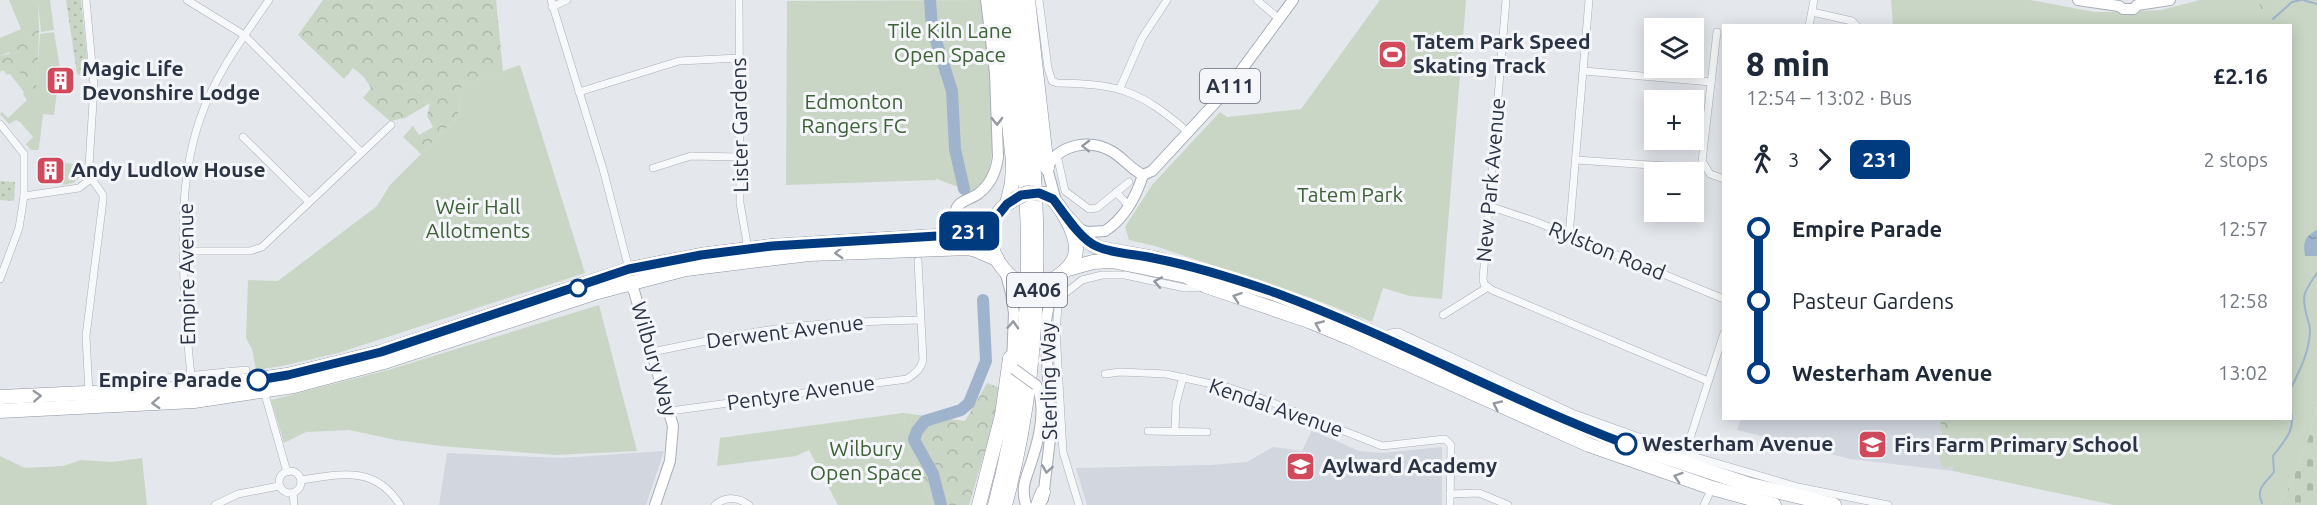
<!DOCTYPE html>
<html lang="en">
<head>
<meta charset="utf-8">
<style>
  :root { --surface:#fff; --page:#f6f6f7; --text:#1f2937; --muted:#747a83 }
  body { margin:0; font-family:Ubuntu,sans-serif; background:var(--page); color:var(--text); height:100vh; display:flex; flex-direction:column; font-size:22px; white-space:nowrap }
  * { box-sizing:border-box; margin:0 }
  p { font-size:20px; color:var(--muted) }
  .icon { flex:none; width:33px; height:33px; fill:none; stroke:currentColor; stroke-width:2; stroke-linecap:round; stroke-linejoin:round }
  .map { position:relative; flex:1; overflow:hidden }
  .sheet { position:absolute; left:1722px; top:24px; width:570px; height:396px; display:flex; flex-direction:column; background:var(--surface); border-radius:0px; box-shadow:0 3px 15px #0003 }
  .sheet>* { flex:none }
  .badge { padding:0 12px; border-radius:9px; font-size:21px; line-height:39px }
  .fabs { position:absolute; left:1644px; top:18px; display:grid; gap:12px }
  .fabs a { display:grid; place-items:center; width:60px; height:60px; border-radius:0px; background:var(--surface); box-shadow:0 3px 15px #0003; font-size:30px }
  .map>.badge { position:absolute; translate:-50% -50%; box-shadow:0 0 0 3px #fff }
  .legs { display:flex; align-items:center; gap:9px; height:66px; padding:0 24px; font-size:20px }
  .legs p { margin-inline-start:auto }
  .headline { display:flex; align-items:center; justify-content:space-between; height:102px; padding:0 24px }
  h1 { font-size:33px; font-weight:800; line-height:45px }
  ul { padding:0 24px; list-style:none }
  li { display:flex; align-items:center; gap:21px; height:72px; font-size:22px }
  li i { display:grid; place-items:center; width:9px; height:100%; margin:0 8px; background:currentColor }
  li i::after { content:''; width:15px; height:15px; margin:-8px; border:4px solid; border-radius:50%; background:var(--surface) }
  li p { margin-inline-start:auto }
  li:first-child i { background:linear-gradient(#0000 50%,currentColor 0) }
  li:last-child i { background:linear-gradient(currentColor 50%,#0000 0) }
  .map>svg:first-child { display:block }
  .built { fill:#d2d6de }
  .grass { fill:url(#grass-dots) }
  .forest { fill:url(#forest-crowns) }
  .cemetery { fill:url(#cemetery-stones) }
  .green { fill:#c9d6c5 }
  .water { fill:url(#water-ripples) }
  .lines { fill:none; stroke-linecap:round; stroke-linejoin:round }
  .stream { stroke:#9fb4cc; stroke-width:2 }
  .river { stroke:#9fb4cc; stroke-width:12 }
  .street-casing { stroke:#a9aeb7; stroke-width:8 }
  .secondary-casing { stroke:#a9aeb7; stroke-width:12 }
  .primary-casing { stroke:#a3abb8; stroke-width:12 }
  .highway-casing { stroke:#8b94a3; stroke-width:15 }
  .street { stroke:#f7f8fa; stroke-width:7 }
  .secondary { stroke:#fff; stroke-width:10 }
  .primary { stroke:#fff; stroke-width:10 }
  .highway { stroke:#fff; stroke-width:14 }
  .secondary-bridge-casing { stroke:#a9aeb7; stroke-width:12; stroke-linecap:butt }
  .highway-bridge-casing { stroke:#8b94a3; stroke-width:15; stroke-linecap:butt }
  .secondary-bridge { stroke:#fff; stroke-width:10 }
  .highway-bridge { stroke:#fff; stroke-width:14 }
  .oneway { stroke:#959aa2 }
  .oneway2 { stroke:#9196a0 }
  .line-1-casing { stroke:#fff; stroke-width:14 }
  .line-1 { stroke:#003b80; stroke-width:9 }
  .stop-1-dot { fill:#fff; stroke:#003b80; stroke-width:3 }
  .labels { text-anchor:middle; stroke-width:6; stroke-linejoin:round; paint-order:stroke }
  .shield { fill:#f4f6f9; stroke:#676e7b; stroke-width:1.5 }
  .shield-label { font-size:20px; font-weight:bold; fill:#2b3445 }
  .park-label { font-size:21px; fill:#3f6138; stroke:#f4f6f9 }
  .poi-label { font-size:21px; font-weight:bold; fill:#2b3445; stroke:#f4f6f9; text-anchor:start }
  .street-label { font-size:21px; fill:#2b3445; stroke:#f4f6f9 }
  .stop-label { font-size:21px; font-weight:bold; fill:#2b3445; stroke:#f4f6f9; text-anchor:end }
</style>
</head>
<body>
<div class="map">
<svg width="2317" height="505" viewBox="0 0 2317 505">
  <defs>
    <pattern id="grass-dots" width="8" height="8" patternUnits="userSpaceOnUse" patternTransform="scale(1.5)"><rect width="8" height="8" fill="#c9d6c5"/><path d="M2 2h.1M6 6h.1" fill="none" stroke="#adb8ab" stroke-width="1.8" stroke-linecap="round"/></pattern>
    <pattern id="forest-crowns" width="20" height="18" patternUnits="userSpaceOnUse" patternTransform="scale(1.5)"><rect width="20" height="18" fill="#c9d6c5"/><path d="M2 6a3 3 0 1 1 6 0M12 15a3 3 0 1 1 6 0" fill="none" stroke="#adb8ab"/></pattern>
    <pattern id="cemetery-stones" width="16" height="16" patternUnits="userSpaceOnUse" patternTransform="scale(1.5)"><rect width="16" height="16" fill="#c9d6c5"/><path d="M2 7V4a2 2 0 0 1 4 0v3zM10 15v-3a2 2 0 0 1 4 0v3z" fill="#adb8ab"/></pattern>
    <pattern id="water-ripples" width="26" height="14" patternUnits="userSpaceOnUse" patternTransform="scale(1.5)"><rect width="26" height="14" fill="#9fb4cc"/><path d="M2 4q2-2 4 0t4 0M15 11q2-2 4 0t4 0" fill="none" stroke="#8293a7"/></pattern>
  </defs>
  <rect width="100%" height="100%" fill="#e4e7ec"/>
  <g class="built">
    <polygon points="1741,419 1950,419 1953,471 1850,459 1737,430"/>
    <polygon points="1312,430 1359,451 1381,453 1442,447 1442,505 1087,505 1076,468 1211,465 1247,462 1273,447 1302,451"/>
    <polygon points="664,451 646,505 439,505 447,453 561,458"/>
  </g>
  <g class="grass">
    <polygon points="66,0 81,0 89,78 77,74"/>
    <polygon points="0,181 15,182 14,201 0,200"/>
  </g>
  <g class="forest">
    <polygon points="323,0 496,0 503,71 462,85 458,117 421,154 403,137 413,126 419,135 433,127 427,116 430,103 405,118 390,121 363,98 371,88 364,77 353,68 344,79 298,35"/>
    <polygon points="2257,0 2287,0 2272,14 2264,17"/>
    <polygon points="39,29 37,93 9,72 0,62 0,56 17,52 14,45"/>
    <polygon points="987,383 1000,388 992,427 969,505 932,505 911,455 903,413 965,421"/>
    <path d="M1940,419H1953L1954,465L1945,469C1936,459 1938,450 1942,438C1943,432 1940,424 1940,419Z"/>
  </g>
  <path class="cemetery" d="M2317,403V505H2280C2297,472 2310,440 2317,403Z"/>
  <g class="green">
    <polygon points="9,0 50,0 54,30 41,32 38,2 39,29 15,45 17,52 11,55 9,52 0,56 0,38 21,29"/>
    <path d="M981,0C988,33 1004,161 982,185C978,189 971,192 967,195L956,186L939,180L937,178L936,180L786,185L787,1Z"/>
    <polygon points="1380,0 1466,0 1442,299 1410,296 1383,288 1372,322 1314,299 1155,246 1129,240 1125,227 1152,185 1220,112 1227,117 1301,109"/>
    <path d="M1891,0H2030L2095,12H2114L2161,10L2200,0H2257L2264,16L2272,14L2287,0H2317V403C2310,440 2297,472 2280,505H2114L1953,471L1950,419L2290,418V26L1893,25Z"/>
    <polygon points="54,32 60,68 56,71 53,89 57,91 54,115 43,114 39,148 38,150 31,150 26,144 33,137 20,122 16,120 9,124 0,114 2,112 8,118 27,100 23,94 24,92 10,74 7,75 3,70 0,72 0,62 9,72 16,67 36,92 40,34"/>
    <polygon points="520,65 585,273 338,353 282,366 256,370 252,349 246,338 248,280 278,281 377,206 390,185 458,117 462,85"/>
    <polygon points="65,163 82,165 81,176 73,183 63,185"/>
    <polygon points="599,305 637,451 555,455 441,446 396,440 349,430 306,432 284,443 271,400 388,370"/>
    <polygon points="903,413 911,455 932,505 838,505 809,450 796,456 717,466 720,438"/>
    <polygon points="0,456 25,468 63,466 81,460 112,462 142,458 147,505 0,505"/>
  </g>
  <path class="water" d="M2317,230V256H2305C2303,242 2304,237 2317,230Z"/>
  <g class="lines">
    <g class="stream">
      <polyline points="2303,0 2317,4"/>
      <polyline points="2273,19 2292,2 2301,0"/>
      <path d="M2290,390C2300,370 2309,353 2310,331C2310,326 2309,322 2307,317C2301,294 2304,292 2317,273"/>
      <path d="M2262,503C2255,488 2266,483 2274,472L2273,456C2285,440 2297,429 2290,408"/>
    </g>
    <g class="river">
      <polyline points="930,0 932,28 952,91 955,149 964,189"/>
      <polyline points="941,505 933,474 914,440 917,431 925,421 961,410 969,403 986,361 983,300"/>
    </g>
    <defs>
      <g id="street">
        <polyline points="187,0 244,35 361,152"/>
        <polyline points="551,0 603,169 629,269"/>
        <polyline points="739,0 740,203 748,249"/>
        <path d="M1039,0L1048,68L1052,81L1057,83C1120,84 1141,91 1189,133"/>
        <polyline points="1257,0 1279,19"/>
        <polyline points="1506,0 1483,279 1484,284 1492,290 1708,381"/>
        <polyline points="552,7 567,0"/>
        <polyline points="1812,12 1852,21 1857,26"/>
        <polyline points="1809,26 1814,0"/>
        <polyline points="1717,32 1702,161 1710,174 1724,179"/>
        <polyline points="1584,71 1711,82"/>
        <polyline points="1120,88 1142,38 1167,0"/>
        <polyline points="579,92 679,61 739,58"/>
        <polyline points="0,124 24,154 24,196 19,228 0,279"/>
        <polyline points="243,137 309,202"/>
        <polyline points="1057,155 1065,191 1089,209 1097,208 1129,182"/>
        <polyline points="1576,160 1666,166"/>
        <polyline points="653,168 691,156 739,157"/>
        <polyline points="89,175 103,195 103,200 86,336 89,393"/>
        <polyline points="1116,192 1129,206"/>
        <polyline points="24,196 79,188 88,181 94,86 86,0"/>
        <polyline points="1489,206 1534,221 1724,299"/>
        <polyline points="1569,236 1589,0"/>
        <polyline points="183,251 250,251 262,247 391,125"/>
        <polyline points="1443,315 1488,287"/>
        <polyline points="1385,339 1390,333 1398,332 1572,413 1689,455 1798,487 1888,505"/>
        <path d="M652,352C701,342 751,331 801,326C840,322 880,321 920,320"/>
        <polyline points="1105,374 1120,372 1166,374 1230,388 1263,399 1382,446 1445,439 1451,445 1450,505"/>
        <polyline points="147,380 246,370"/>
        <path d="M193,388C189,365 188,342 186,319C182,253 178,182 200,119C215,75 243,37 269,0"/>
        <polyline points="264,391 287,472"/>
        <path d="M670,411L907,379C915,374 921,369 923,360L918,261"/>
        <polyline points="1148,431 1207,432"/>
        <polyline points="1175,431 1176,404 1183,377"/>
        <polyline points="1685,454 1724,333"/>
        <circle cx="290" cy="482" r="11"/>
        <path d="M301,480C340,474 375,465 400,505"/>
        <polyline points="293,493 294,505"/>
        <polyline points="1450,494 1479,493 1508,505"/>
        <polyline points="215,505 238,494 279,486"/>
        <path d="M715,505C726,496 738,497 749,505"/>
        <polyline points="1079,505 1063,452 1056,331 1058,307 1063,295 1082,280 1102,275 1125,275 1185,288 1204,287"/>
        <polyline points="1704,505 1712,488"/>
      </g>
      <g id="secondary">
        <polyline points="2078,0 2119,6 2123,9 2134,9 2137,5 2170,0"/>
        <path d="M965,232C961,226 955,218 956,210C958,201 971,199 978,194C990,185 996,172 998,157L995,73L986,0"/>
        <polyline points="1005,271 1011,293 1014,313 1012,363"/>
        <polyline points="624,282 629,284 634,291 673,426 670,461 655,505"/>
        <polyline points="1043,499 1051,430 1046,342 1046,320 1051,294 1062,276"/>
        <path d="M1026,505C1020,487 1027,476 1032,460C1039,439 1047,406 1036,385"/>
      </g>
      <g id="primary">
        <path d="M1056,201L1047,168C1059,144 1090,138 1113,152C1124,159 1132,170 1143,175"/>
        <path d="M1078,229L1088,232L1105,231C1125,218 1136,197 1143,175L1152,171L1226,91L1293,0"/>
      </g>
      <g id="highway">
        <polyline points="996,0 1013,162 1012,183 1007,204"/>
        <polyline points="1028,0 1047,168"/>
        <path d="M1045,194C1055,199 1061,209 1066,218C1084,250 1078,266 1047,283"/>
        <path d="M1013,200C977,222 988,259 1016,281"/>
        <polyline points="1064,214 1093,245 1100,248 1154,258 1273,293 1355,325 1523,402 1626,444 1747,484 1834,505"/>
        <polyline points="1068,269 1093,262 1112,261 1186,276 1206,286 1309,321 1350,338 1589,445 1712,488 1774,505"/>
        <polyline points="0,397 193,388 288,375 381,352 629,269 701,255 772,246 954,235 979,227 994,220"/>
        <polyline points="0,411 194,401 294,386 384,362 594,293 686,269 809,254 968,248 976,250 997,259"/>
        <polyline points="979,505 1002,415 1010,358"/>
        <path d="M995,505C1017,423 1029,329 1028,244C1027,163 1016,81 1006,0"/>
        <path d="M1005,505C1051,336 1039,171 1017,0"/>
        <polyline points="1038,505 1043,492"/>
      </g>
    </defs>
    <use href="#street" class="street-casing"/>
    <use href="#secondary" class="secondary-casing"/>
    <use href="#primary" class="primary-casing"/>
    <use href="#highway" class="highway-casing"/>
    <use href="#street" class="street"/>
    <use href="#secondary" class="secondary"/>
    <use href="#primary" class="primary"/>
    <use href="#highway" class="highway"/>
    <defs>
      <polyline id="secondary-bridge" points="1014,369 1036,385"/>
      <g id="highway-bridge">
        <polyline points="1013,200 1027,193 1045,194"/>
        <polyline points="1016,281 1028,286 1047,283"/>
      </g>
    </defs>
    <use href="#secondary-bridge" class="secondary-bridge-casing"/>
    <use href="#highway-bridge" class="highway-bridge-casing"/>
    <use href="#secondary-bridge" class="secondary-bridge"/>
    <use href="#highway-bridge" class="highway-bridge"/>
  </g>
  <defs><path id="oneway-chevron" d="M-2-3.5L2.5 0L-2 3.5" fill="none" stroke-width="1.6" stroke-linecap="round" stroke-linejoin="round" transform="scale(1.5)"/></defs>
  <g class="oneway">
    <use href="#oneway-chevron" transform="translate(997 121) rotate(89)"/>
    <use href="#oneway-chevron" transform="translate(1086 146) rotate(-179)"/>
    <use href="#oneway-chevron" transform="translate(839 253) rotate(177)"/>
    <use href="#oneway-chevron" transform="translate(1237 297) rotate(-161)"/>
    <use href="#oneway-chevron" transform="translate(1013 325) rotate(-87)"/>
    <use href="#oneway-chevron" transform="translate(1319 325) rotate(-157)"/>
    <use href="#oneway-chevron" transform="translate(37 396) rotate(-3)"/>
    <use href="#oneway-chevron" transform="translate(156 403) rotate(177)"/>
    <use href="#oneway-chevron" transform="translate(1497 405) rotate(-155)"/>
    <use href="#oneway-chevron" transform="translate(1047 469) rotate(99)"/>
    <use href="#oneway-chevron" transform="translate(1678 477) rotate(-162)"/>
  </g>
  <use class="oneway2" href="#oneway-chevron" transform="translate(1158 282) rotate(-169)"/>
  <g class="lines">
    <defs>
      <path id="line-1" d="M258,380L288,375L381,352L629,269L701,255L772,246L954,235L979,227L994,220L1007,204L1021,195L1039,193L1053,199C1064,213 1080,239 1096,246C1113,254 1135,254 1153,258C1194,266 1236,279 1276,293C1395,337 1507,399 1626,444"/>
    </defs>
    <use href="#line-1" class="line-1-casing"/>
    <use href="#line-1" class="line-1"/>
  </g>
  <defs>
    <symbol id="stadium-square" viewBox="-11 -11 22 22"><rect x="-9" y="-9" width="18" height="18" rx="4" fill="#d1495b" stroke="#f4f6f9"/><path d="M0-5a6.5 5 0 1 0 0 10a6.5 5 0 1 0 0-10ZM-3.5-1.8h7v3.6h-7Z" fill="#fff"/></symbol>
    <symbol id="building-square" viewBox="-11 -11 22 22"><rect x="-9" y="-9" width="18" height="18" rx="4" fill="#d1495b" stroke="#f4f6f9"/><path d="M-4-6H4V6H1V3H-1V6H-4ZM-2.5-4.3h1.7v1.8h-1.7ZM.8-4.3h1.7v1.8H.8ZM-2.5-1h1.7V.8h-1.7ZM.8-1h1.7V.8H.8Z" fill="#fff"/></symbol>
    <symbol id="school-square" viewBox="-11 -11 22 22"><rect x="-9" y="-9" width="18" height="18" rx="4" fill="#d1495b" stroke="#f4f6f9"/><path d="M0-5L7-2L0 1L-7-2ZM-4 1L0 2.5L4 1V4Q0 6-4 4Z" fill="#fff"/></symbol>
  </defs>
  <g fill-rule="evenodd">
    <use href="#stadium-square" x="1376" y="38" width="33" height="33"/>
    <use href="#building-square" x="44" y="64" width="33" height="33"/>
    <use href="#building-square" x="34" y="154" width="33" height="33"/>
    <use href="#school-square" x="1856" y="428" width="33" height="33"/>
    <use href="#school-square" x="1284" y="450" width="33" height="33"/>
  </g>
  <g class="stop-1-dot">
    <circle cx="578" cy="288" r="8"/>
    <circle cx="258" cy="380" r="10"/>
    <circle cx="1626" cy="444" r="10"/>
  </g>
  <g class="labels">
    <g class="shield">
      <rect x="1200" y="69" width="60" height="34" rx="4.5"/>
      <rect x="1007" y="273" width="60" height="34" rx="4.5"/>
    </g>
    <g class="shield-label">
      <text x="1230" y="93">A111</text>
      <text x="1037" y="297">A406</text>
    </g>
    <g class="park-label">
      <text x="950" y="38">Tile Kiln Lane<tspan x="950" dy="24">Open Space</tspan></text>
      <text x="854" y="109">Edmonton<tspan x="854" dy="24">Rangers FC</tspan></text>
      <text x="1350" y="202">Tatem Park</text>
      <text x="478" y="214">Weir Hall<tspan x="478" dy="24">Allotments</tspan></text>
      <text x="866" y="456">Wilbury<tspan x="866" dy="24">Open Space</tspan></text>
    </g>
    <g class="poi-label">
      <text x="1413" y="49">Tatem Park Speed<tspan x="1413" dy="24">Skating Track</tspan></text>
      <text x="82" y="76">Magic Life<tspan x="82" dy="24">Devonshire Lodge</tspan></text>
      <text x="71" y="177">Andy Ludlow House</text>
      <text x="1894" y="452">Firs Farm Primary School</text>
      <text x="1322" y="473">Aylward Academy</text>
    </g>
    <g class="street-label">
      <text transform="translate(740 125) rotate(-91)" y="7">Lister Gardens</text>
      <text transform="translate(1491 180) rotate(-85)" y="7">New Park Avenue</text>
      <text transform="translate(1607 251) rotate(22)" y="7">Rylston Road</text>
      <text transform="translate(187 274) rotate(-91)" y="7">Empire Avenue</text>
      <text transform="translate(785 332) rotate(-7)" y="7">Derwent Avenue</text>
      <text transform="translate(654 359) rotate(74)" y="7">Wilbury Way</text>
      <text transform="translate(1049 381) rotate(-91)" y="7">Sterling Way</text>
      <text transform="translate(801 393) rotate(-8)" y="7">Pentyre Avenue</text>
      <text transform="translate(1276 408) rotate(19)" y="7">Kendal Avenue</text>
    </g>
    <g class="stop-label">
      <text x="242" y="387">Empire Parade</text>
      <text x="1642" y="451" text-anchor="start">Westerham Avenue</text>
    </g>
  </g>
</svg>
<div class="fabs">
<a><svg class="icon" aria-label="layers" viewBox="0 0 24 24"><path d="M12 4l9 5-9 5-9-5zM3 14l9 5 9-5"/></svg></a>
<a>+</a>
<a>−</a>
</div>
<b class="badge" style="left:969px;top:231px;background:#003b80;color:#fff">231</b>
<section class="sheet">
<div class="headline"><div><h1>8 min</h1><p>12:54 – 13:02 · Bus</p></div><b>£2.16</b></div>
<div class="legs"><svg class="icon" aria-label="walk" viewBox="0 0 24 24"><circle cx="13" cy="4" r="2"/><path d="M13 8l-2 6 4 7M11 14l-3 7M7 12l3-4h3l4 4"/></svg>3<svg class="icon" aria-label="forward" viewBox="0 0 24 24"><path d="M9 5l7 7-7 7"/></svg><b class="badge" style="background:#003b80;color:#fff">231</b><p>2 stops</p></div>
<ul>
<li><i style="color:#003b80"></i><b>Empire Parade</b><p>12:57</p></li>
<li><i style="color:#003b80"></i><span>Pasteur Gardens</span><p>12:58</p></li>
<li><i style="color:#003b80"></i><b>Westerham Avenue</b><p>13:02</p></li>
</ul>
</section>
</div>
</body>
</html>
